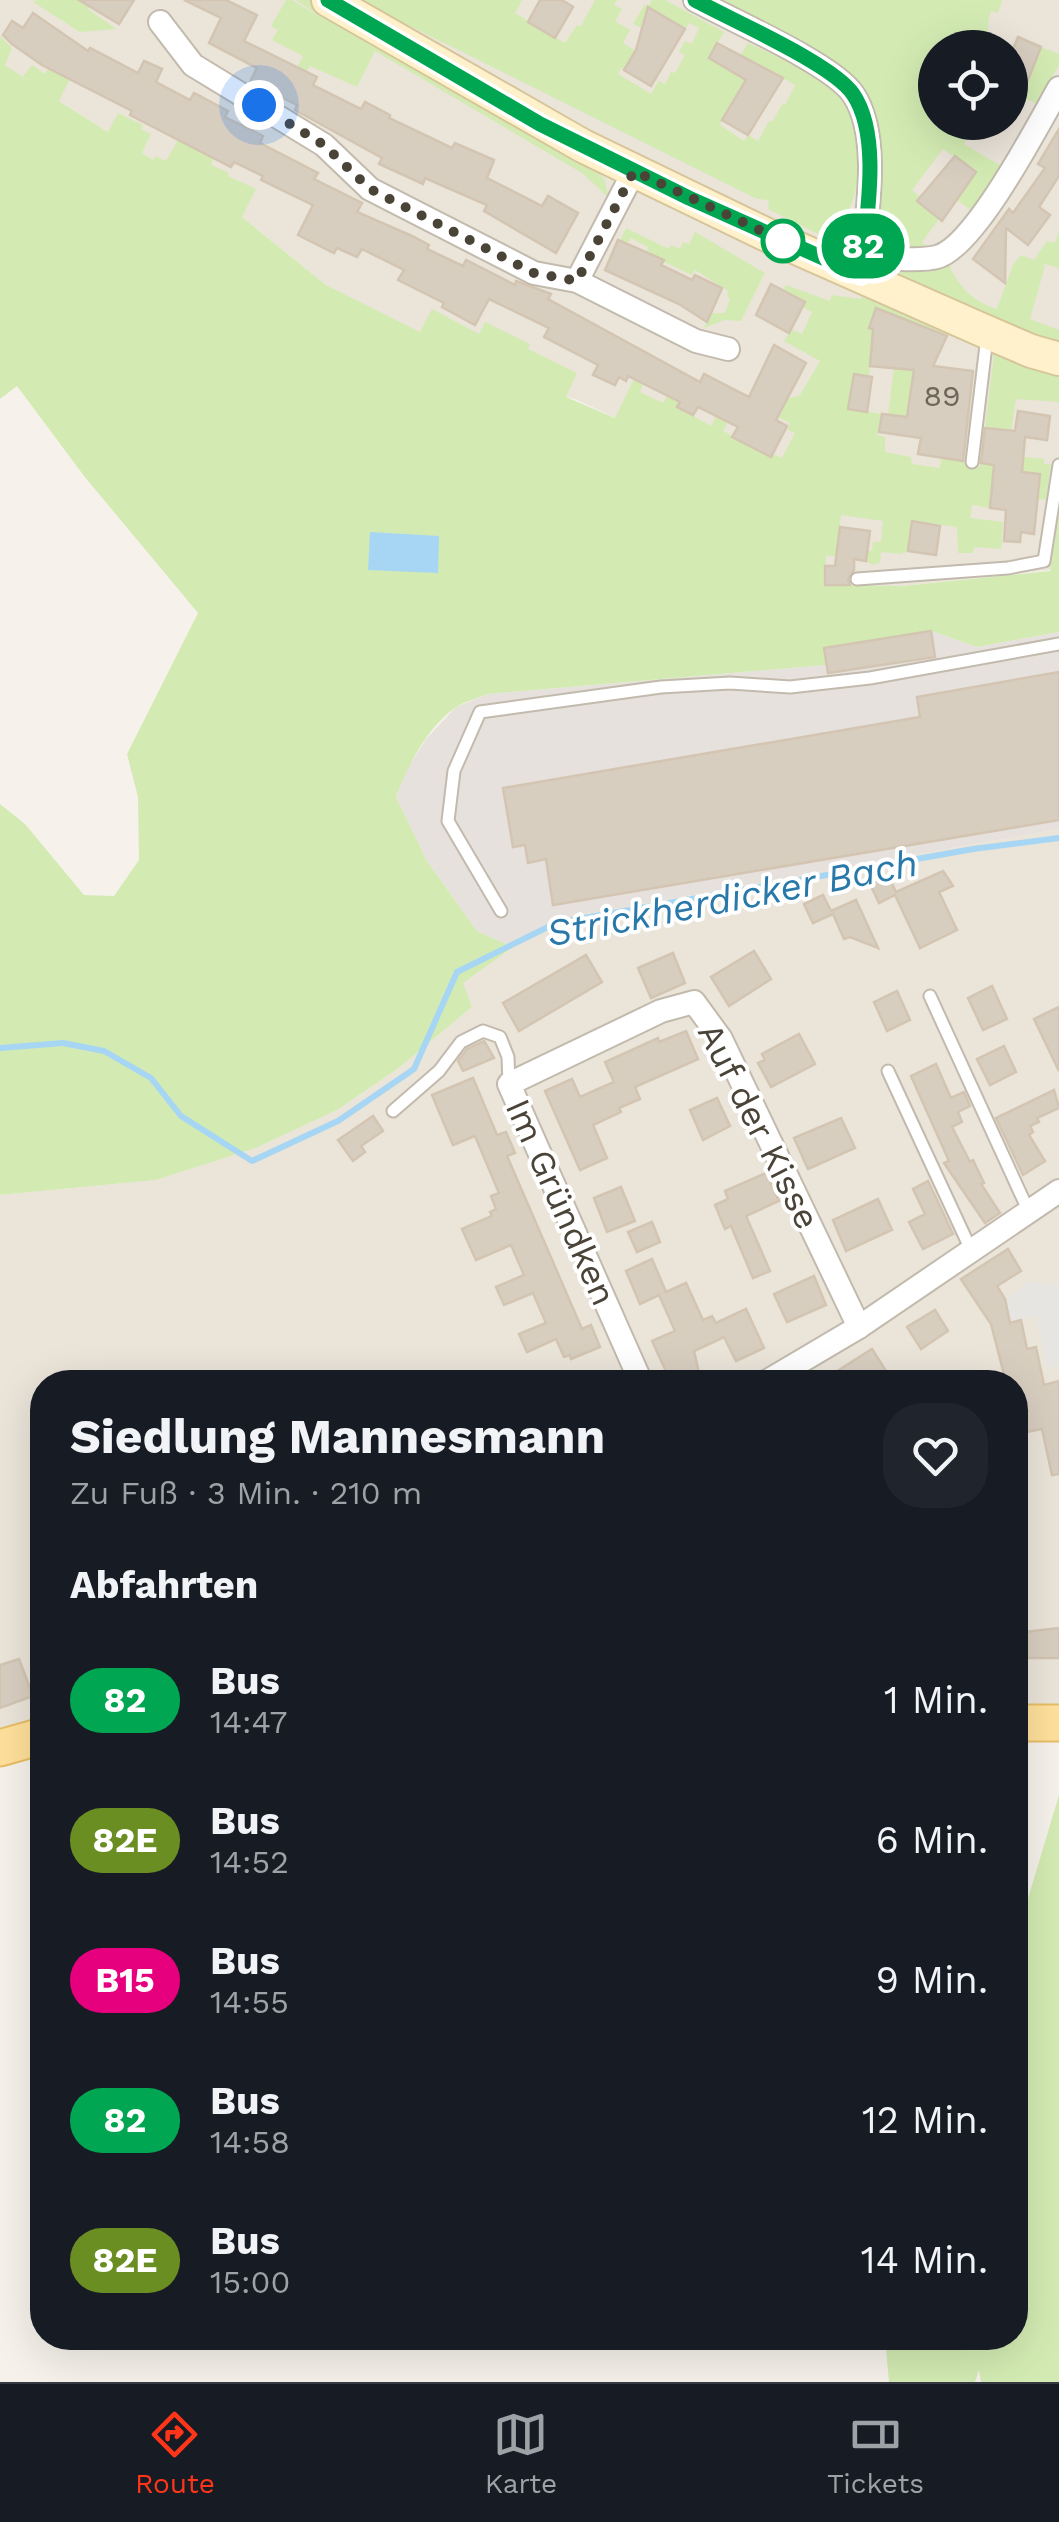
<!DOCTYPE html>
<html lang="de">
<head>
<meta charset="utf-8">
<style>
  :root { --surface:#171b24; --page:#20242c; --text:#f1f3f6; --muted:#9ea1a6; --line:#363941; --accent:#ff3519 }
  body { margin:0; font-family:"Work Sans",sans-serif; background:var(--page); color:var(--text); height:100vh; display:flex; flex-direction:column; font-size:38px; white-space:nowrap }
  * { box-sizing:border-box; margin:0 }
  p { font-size:32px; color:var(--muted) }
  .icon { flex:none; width:55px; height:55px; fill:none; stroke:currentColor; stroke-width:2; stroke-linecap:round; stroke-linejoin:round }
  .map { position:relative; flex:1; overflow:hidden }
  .details { position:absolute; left:30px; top:1370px; width:998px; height:980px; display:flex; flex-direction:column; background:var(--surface); border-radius:40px; box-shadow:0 10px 40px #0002 }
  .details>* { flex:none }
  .badge { padding:0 20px; border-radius:32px; font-size:35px; line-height:65px }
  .fabs { position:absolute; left:918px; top:30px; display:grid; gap:20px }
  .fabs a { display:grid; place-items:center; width:110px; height:110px; border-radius:50%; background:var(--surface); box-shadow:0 10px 40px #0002; font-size:50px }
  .you { position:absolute; width:50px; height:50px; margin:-25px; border:8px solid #fff; border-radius:50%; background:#1a73e8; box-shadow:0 0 0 15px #1a73e833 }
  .map>.badge { position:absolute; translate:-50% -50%; box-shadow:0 0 0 5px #fff }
  h2 { padding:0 40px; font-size:38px; line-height:90px }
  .round { display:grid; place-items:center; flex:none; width:105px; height:105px; border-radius:40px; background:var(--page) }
  .headline { display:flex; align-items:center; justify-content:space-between; height:170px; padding:0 40px }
  h1 { font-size:48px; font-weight:700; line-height:75px }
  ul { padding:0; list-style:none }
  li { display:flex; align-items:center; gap:30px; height:140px; padding:0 40px }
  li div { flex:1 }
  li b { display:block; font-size:38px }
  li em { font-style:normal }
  li .badge { min-width:110px; font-weight:700; text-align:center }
  .tabs { display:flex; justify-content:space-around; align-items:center; height:140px; border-top:2px solid var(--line); background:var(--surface); font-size:28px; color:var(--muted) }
  .tabs a { display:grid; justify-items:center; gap:5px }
  .tabs .selected { color:var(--accent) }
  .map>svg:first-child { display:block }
  .residential { fill:#eae4d9; fill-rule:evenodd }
  .industrial { fill:#e6e1dc }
  .green { fill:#d3ebb3; fill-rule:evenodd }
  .parking { fill:#e7e5e2 }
  .water { fill:#a6d6f3 }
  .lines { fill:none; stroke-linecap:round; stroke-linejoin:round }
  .stream { stroke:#a6d6f3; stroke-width:6 }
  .building { fill:#d8cec0; stroke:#d3c5b2; stroke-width:2.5 }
  .lane-casing { stroke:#c2baad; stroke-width:15 }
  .street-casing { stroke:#c2baad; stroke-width:26 }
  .secondary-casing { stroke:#d7c59a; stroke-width:36 }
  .primary-casing { stroke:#e8be66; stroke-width:39 }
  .lane { stroke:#fff; stroke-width:11 }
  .street { stroke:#fff; stroke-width:22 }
  .secondary { stroke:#fff1cc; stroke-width:32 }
  .primary { stroke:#ffe09b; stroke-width:35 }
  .line-casing { stroke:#fff; stroke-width:22 }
  .line { stroke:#00a651; stroke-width:15 }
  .walk { stroke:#4a4338; stroke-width:10; stroke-dasharray:0 18 }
  .stop-dot { fill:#fff; stroke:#00a651; stroke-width:5 }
  .labels { text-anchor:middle; stroke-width:8; stroke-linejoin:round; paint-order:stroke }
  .number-label { font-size:30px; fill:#6e665a }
  .street-label { font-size:35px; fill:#4a4338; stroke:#fff }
  .water-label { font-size:38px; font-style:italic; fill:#2978aa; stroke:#fff }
</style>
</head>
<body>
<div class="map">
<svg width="1059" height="2382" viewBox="0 0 1059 2382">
  <rect width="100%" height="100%" fill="#f6f2eb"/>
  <g class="residential">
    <path d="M0,0H1059V569L902,586L825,585V563L748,479L577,400L514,380L326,285L241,216L12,71L0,60ZM935,48H1010V122H935Z"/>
    <polygon points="1059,829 1059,1704 1015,1704 1015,1382 42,1382 42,1719 0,1731 0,1195 156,1180 256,1148 337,1110 396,1070 472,1007 462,983 513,947 580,915"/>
  </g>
  <polygon class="industrial" points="931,631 977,647 1059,632 1059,829 580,915 513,947 477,931 427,861 396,797 407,769 426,739 456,707 488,694 826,665 824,648"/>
  <g class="green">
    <polygon points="37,0 93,0 88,9 116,29 80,32 33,2"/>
    <polygon points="286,0 292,0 322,18 296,0 309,0 596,169 605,180 608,197 582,173 375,51 357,87 310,66 307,71 297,67 303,56 272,40 278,30 271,26"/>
    <path d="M363,0H522L515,13L565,43L577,25L581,26L595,0H617L614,5L622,9L615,21L630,30L623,43L636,51L626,70L621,68L618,74L651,94L659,81L665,84L671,72L675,73L685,55L679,52L685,41L692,44L699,28L689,23L685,29L658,14L649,32L633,24L645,4L649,5L652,0H665L724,32L709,58L731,71L748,43C775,56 809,67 830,88C839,97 848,108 853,120C864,153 862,225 820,235L768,209L769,200L757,199L398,20ZM756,62L795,85L785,105L783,103L772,122L769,121L758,141L748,135L744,141L720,125Z"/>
    <path d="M695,0H1002L998,13L991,11C986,23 990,35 985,47L935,48V122L958,123L957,126L970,134L964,144L1001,166L971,210L956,199L975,171L943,149L912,190L920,197L917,202L939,219L922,242L929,248C910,249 892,245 881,227C870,209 872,132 870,107Z"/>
    <path d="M0,36L12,48L5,65L29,81L23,76L32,65L45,74L48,69L70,79L59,101L108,132L118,113L143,125L141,129L151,134L142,153L153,160L156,156L166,161L178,140L213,159L211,165L229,173L228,176L256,189L242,217L326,285L420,332L432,309L479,334L485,322L530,344L528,349L577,373L566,397L615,418L634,379L643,384L640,392L663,403L667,396L671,397L683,373L692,377L677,407L711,426L732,388L743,393L723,431L771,456L773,454L782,458L795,433L788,430L790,423L766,411L775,391L791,398L800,395L820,361L784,341L791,329L802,334L812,312L802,307L804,301L783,291L786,285L830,301L832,295L861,299L871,280L861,275L956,249L950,268C962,290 973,301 997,309L1013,265L1021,255L1034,260L1047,241L1055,243L1059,230V268L1041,263L1045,266L1030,319L1059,330V360L981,349L948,334L936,359L931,357L927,384L912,382L908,406L972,415L971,426L888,415L896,352L871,350L869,376L854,374L848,408L881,414L877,435L885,437V452L911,457L912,464L940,468L941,458L972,462L976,469L980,466L981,453L1044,459V464H1051L1046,499L1038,500L1040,474L994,469L990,508L972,505L970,518L1003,522L1001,549L974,547L973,553H958L957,527L913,521L908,551L901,554L881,552L880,562L873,565L866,561L867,551H872L873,542H881L883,521L841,515L836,557L826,555V585L902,586L1050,571L1059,508V632L977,647L931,631L824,648L826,665L488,694C478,698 467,701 458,706C428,725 408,765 396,797L427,861L477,931L513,947L463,983L472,1007L396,1070L337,1110L256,1148L156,1180L0,1195V804L25,824L84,895L114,896L139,860L138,797L127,754L198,613L84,476L17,386L0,399Z"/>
    <polygon points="1041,47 1059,54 1059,65 1037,104 1010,91 1010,70 1029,76"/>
    <polygon points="626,228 669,249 671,245 680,249 683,242 689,244 695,232 765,273 741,321 725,320 704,328 711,313 725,313 730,299 727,297 728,291 695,270 692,275 647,254 648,247 631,238 627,244 620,241"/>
    <polygon points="994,354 1059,376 1059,402 1016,399 1011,431 985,428"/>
    <polygon points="1059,1795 1059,2382 981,2382 979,2370 975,2382 889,2382 885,2338 1015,2338 1015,1942"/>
  </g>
  <polygon class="parking" points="1029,1282 1059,1285 1059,1365 1048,1368 1036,1316 1010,1321 1005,1302"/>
  <polygon class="water" points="370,532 439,536 438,573 368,570"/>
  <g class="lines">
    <polyline class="stream" points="0,1048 63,1043 104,1051 151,1078 181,1116 252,1161 338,1121 414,1069 457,972 556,923 973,849 1059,838"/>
  </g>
  <g class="building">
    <polygon points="79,0 134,0 119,24"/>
    <polygon points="184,0 226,0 257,15 244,41 317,77 313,85 361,109 365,102 390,115 389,118 452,148 455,143 494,160 487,178 542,206 548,196 578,213 556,253 484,211 487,205 425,178 423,184 379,164 382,158 295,110 297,105 250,82 257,68 209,43 221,18"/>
    <polygon points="540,0 562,0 573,7 555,38 528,22"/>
    <polygon points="648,7 685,29 651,86 624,70 636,50"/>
    <polygon points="33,13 88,51 90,48 138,73 144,61 162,69 156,82 190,100 194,93 228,111 225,117 263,136 260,143 318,173 314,179 362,203 357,212 412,236 429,245 427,249 463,266 466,260 515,285 516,281 551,294 548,299 700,382 704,374 749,397 774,345 806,363 776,420 787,426 771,457 732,437 738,427 698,407 693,415 677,407 680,402 628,376 626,381 619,377 615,385 593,375 598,365 544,337 549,328 489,299 475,325 442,307 444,303 398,280 404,270 362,249 357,257 337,248 334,253 298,235 313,205 261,180 263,176 234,162 231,167 130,115 132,111 42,65 12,44 3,35 12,21 23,28"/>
    <polygon points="1018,37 1041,47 1011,123 1010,56"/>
    <polygon points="717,43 783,78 748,135 722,120 746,80 709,58"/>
    <polygon points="1059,129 1059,176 1039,207 1050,215 1028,245 1006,228 1005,283 973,259 1009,209 1013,213 1045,168 1038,164"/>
    <polygon points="955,156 976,172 942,221 917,201"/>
    <polygon points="618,240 664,260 661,265 692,280 695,275 722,288 707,322 679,304 605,270"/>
    <polygon points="771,284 805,302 789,333 756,315"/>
    <polygon points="876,308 947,336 933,366 973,371 963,461 918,454 921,438 879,432 882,414 907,417 914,370 870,366 873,329 869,328"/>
    <polygon points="854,374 872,377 867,412 848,409"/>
    <polygon points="1018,411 1050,416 1047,440 1025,437 1022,472 1040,474 1034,534 1021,532 1020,542 1004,541 1006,510 990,508 994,465 981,463 985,428 1015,431"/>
    <polygon points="912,521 940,526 936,555 908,551"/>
    <polygon points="840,527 870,531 866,561 854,559 854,570 848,579 850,585 825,585 825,566 835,566"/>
    <polygon points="931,631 935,657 828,673 824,648"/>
    <polygon points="1059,672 1059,820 553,905 546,859 528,863 525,845 513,847 503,788 920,717 917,697"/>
    <polygon points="943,871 953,886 939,892 957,930 920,948 895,895 879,903 870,884 889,877 896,892"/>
    <polygon points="823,895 831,911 856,900 878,948 850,937 844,939 833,914 813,923 804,904"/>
    <polygon points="754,951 771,979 729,1006 711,977"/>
    <polygon points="673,953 685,983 651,998 638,968"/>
    <polygon points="586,955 602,982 519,1031 503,1003"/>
    <polygon points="992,986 1007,1019 983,1030 968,998"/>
    <polygon points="897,991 910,1020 887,1031 874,1002"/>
    <polygon points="1059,1007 1059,1071 1034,1019"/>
    <polygon points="686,1031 698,1059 635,1087 640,1099 619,1108 621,1112 593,1125 607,1158 580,1170 545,1091 572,1079 580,1097 614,1082 605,1062 658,1038 659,1042"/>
    <polygon points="799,1034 815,1064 771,1087 758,1063 765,1060 762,1054"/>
    <polygon points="484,1041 494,1058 463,1071 458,1061 467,1049"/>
    <polygon points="1004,1046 1016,1072 990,1085 977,1059"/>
    <polygon points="936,1064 951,1098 964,1092 970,1106 958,1112 962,1122 952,1127 970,1162 973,1160 984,1183 981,1184 1000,1213 985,1223 944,1163 949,1161 911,1076"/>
    <polygon points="473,1078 497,1135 506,1132 515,1153 507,1156 582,1329 591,1325 600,1347 571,1359 570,1355 564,1357 556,1339 527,1352 519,1334 546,1323 533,1293 504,1305 496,1287 524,1275 511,1245 476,1260 462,1229 492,1216 490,1212 496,1209 491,1196 499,1193 475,1136 453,1145 432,1095"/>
    <polygon points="1054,1090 1059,1108 1037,1118 1039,1122 1030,1126 1033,1132 1029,1135 1045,1161 1023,1175 996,1118"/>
    <polygon points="717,1098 730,1126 703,1140 690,1110"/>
    <polygon points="373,1116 383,1131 361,1146 365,1152 353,1161 338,1140"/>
    <polygon points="841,1118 855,1148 808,1169 794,1138"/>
    <polygon points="766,1173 779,1201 746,1216 770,1271 753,1278 731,1226 725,1229 715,1205 728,1199 725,1191"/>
    <polygon points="928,1181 953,1234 923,1249 909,1222 925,1214 913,1189"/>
    <polygon points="621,1187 635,1221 607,1232 594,1198"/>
    <polygon points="878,1199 892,1230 846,1251 833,1220"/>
    <polygon points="652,1222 660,1242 637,1252 628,1232"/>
    <polygon points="1008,1249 1021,1271 997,1286 1005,1299 1010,1323 1021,1320 1027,1349 1036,1347 1044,1385 1059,1381 1059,1474 1052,1475 1042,1429 1021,1433 1015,1403 1015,1382 1006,1382 991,1324 961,1279"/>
    <polygon points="652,1259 666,1292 686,1283 703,1320 712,1316 716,1323 746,1309 764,1348 736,1361 724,1337 694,1351 701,1382 671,1382 652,1341 675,1331 659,1295 640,1304 626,1271"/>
    <polygon points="814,1276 826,1305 787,1322 774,1294"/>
    <polygon points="935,1310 948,1331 921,1349 907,1327"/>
    <polygon points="872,1349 888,1374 875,1382 820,1382"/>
    <polygon points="1059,1628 1059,1658 1015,1658 1015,1633"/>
    <polygon points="19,1659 33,1696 0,1708 0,1665"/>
  </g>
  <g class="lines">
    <defs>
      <g id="lane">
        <polyline points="972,462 987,337"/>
        <polyline points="857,579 1008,568 1044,561 1059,465"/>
        <polyline points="501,911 448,821 454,771 480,712 661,687 730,683 790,687 870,678 1059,644"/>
        <polyline points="930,996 1029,1212"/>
        <polyline points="888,1071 972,1252"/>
        <polyline points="393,1111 439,1071 461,1042 483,1031 500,1037 508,1057 509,1084"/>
      </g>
      <g id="street">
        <path d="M695,0C731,20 833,64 853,94C883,138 865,225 861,275"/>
        <polyline points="160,22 193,65 324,145 370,189 534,273 577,281 696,341 728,349"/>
        <path d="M861,275L875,259C895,257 918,262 937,257C975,247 1038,125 1059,88"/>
        <polyline points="577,281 634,171"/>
        <polyline points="641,1382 509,1084 661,1011 694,1002 721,1039 859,1327"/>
        <polyline points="766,1382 859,1327 1059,1191"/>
      </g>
      <polyline id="secondary" points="328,0 583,146 765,234 982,330 1031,351 1059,359"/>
      <g id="primary">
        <polyline points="1015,1723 1059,1723"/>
        <polyline points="0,1748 42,1736"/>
      </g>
    </defs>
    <use href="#lane" class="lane-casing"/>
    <use href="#street" class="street-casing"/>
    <use href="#secondary" class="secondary-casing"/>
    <use href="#primary" class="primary-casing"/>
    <use href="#lane" class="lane"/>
    <use href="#street" class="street"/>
    <use href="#secondary" class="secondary"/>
    <use href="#primary" class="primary"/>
  </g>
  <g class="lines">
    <defs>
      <path id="line" d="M328,0L540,124L689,198L861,275C865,224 883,138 853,94C833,64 731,20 695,0"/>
    </defs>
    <use href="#line" class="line-casing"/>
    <use href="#line" class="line"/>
    <polyline class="walk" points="259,105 324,145 370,189 534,273 577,281 634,171 783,241"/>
  </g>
  <circle class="stop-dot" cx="783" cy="241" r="20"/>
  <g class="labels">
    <g class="number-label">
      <text x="942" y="406">89</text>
    </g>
    <g class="street-label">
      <text transform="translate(759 1126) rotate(63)" y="12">Auf der Kisse</text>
      <text transform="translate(561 1202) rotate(66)" y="12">Im Gründken</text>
    </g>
    <g class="water-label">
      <text transform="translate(732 898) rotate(-11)" y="13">Strickherdicker Bach</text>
    </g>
  </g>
</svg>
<div class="fabs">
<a><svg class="icon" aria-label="locate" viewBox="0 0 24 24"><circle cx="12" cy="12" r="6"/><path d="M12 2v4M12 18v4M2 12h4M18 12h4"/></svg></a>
</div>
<div class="you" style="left:259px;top:105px"></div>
<b class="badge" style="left:863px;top:246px;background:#00a651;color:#fff">82</b>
<section class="details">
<div class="headline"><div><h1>Siedlung Mannesmann</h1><p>Zu Fuß · 3 Min. · 210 m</p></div><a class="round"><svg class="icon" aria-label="heart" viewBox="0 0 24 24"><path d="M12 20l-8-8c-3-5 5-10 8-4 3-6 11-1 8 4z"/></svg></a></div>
<h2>Abfahrten</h2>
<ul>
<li><span class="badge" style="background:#00a651;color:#fff">82</span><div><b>Bus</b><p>14:47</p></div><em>1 Min.</em></li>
<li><span class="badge" style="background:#6b8e23;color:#fff">82E</span><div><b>Bus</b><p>14:52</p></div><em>6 Min.</em></li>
<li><span class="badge" style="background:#e6007e;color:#fff">B15</span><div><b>Bus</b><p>14:55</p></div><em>9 Min.</em></li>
<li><span class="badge" style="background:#00a651;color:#fff">82</span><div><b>Bus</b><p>14:58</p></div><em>12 Min.</em></li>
<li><span class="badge" style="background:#6b8e23;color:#fff">82E</span><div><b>Bus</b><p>15:00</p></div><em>14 Min.</em></li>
</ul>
</section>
</div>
<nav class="tabs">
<a class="selected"><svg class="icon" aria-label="directions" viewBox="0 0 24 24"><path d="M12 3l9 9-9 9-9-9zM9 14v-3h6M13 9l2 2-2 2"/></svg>Route</a>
<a><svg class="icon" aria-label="map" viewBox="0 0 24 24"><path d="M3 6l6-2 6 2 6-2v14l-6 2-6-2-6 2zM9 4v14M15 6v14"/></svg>Karte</a>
<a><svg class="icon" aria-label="tickets" viewBox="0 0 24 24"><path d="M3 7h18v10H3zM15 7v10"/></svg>Tickets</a>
</nav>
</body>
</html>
